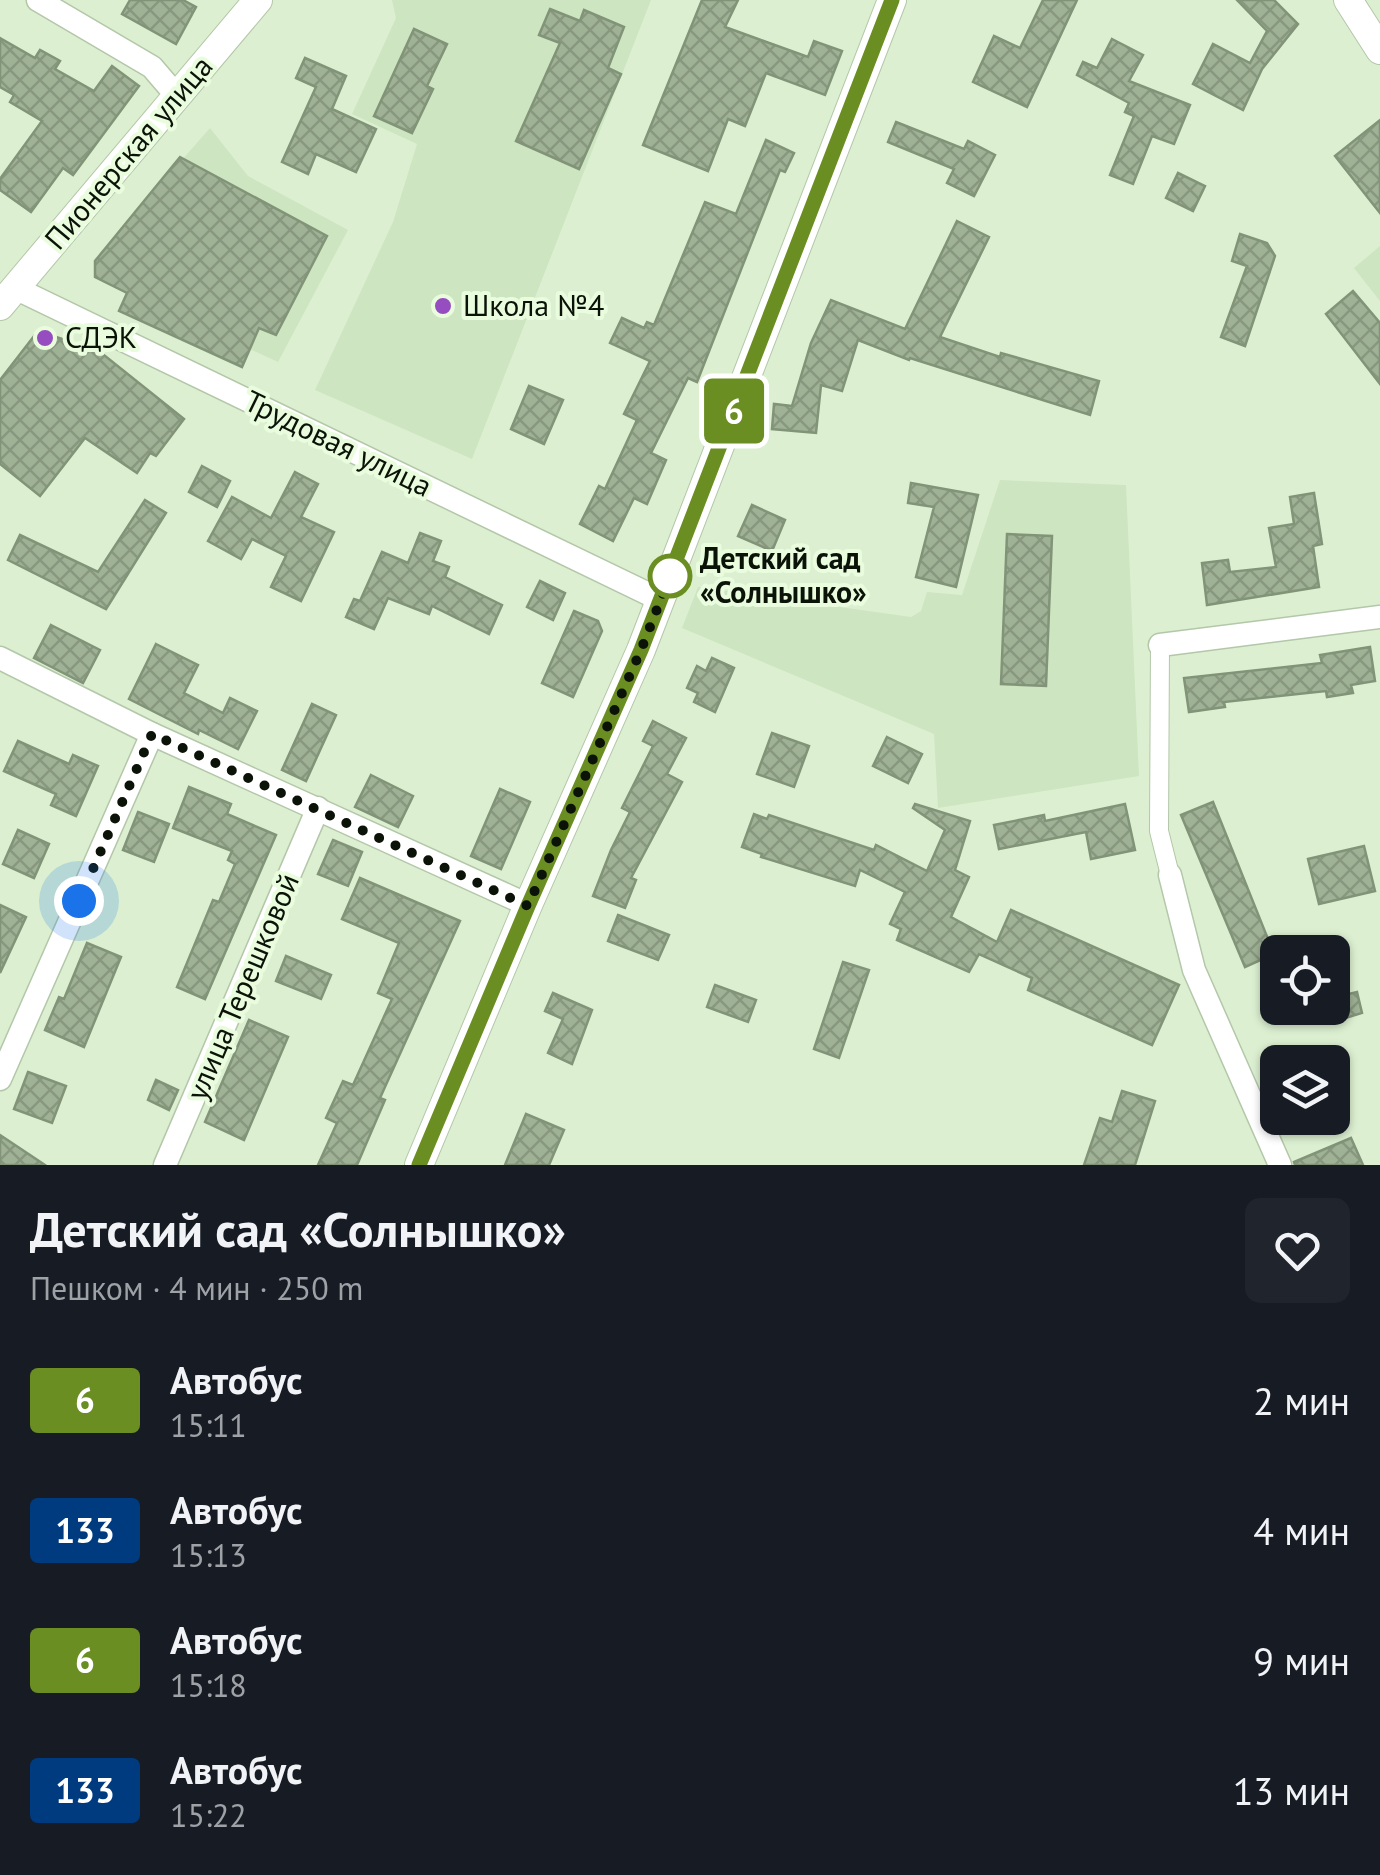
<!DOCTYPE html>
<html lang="ru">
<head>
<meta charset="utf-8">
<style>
  :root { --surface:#171b24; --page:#20242c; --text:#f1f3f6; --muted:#9ea1a6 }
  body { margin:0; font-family:"PT Sans",sans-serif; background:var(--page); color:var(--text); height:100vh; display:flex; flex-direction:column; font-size:38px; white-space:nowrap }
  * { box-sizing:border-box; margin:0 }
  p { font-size:32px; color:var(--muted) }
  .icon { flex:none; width:55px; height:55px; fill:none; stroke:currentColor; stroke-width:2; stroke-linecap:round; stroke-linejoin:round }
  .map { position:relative; height:1165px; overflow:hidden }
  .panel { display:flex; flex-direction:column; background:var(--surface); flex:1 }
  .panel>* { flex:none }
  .badge { padding:0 20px; border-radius:8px; font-size:35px; line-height:65px }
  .tools { position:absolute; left:1260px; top:935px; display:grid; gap:20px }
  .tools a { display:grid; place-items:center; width:90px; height:90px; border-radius:15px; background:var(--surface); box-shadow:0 2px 8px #0004; font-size:50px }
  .you { position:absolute; width:50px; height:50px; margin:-25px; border:8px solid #fff; border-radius:50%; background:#1a73e8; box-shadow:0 0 0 15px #1a73e833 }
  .map>.badge { position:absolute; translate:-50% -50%; box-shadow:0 0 0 5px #fff }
  .round { display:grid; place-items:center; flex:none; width:105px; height:105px; border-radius:15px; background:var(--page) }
  .head { display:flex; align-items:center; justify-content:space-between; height:170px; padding:0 30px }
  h1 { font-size:48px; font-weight:700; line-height:75px }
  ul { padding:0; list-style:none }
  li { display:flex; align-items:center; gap:30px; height:130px; padding:0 30px }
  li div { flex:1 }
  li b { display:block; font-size:38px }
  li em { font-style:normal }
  li .badge { min-width:110px; font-weight:700; text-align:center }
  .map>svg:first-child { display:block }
  .built { fill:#cde5c0 }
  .building { fill:url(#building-cross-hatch); stroke:#829478; stroke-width:2.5 }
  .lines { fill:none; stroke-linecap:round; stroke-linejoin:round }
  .pedestrian-casing { stroke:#b3c7a9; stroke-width:20 }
  .minor-casing { stroke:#b3c7a9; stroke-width:25 }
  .tertiary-casing { stroke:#b3c7a9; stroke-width:30 }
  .pedestrian { stroke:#fff; stroke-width:18 }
  .minor { stroke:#fff; stroke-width:22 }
  .tertiary { stroke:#fff; stroke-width:28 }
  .line-casing { stroke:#fff; stroke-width:22 }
  .line { stroke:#6b8e23; stroke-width:15 }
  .walk { stroke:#0b1207; stroke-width:10; stroke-dasharray:0 18 }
  .poi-dot { fill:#964dc0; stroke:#e9fdde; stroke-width:4 }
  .stop-dot { fill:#fff; stroke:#6b8e23; stroke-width:5 }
  .labels { text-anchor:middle; stroke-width:8; stroke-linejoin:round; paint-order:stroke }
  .street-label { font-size:30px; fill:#0b1207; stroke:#e9fdde }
  .poi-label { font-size:30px; fill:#0b1207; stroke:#e9fdde; text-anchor:start }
  .stop-label { font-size:30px; font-weight:bold; fill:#0b1207; stroke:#e9fdde; text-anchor:start }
</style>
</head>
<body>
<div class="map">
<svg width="1380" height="1165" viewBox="0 0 1380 1165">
  <defs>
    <pattern id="building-cross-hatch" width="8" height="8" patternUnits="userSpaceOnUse" patternTransform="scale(2.5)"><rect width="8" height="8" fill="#9fb295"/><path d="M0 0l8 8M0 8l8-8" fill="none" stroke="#88987f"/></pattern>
  </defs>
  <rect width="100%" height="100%" fill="#dcf0d1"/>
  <g class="built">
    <polygon points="392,0 651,0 472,459 315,390 393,222 417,144 352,114 396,18"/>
    <polygon points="210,128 248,176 348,230 278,362 103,282 99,254"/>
    <polygon points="1380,246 1380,301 1354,268"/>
    <polygon points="1000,480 1126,485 1139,776 938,808 934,734 682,628 698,587 911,617 921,611 927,592 962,595"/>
  </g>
  <g class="building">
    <polygon points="130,0 183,0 196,7 176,44 122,14"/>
    <polygon points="702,0 738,0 725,27 808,57 814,41 842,51 825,95 766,73 745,126 728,119 708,171 643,145"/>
    <polygon points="1043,0 1077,0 1027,107 973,82 994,36 1020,48"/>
    <polygon points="1237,0 1274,0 1298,24 1262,69 1243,110 1193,84 1213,44 1250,63 1267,31"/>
    <polygon points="550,9 580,21 584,10 624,27 608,68 621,74 579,169 516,141 560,43 539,35"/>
    <polygon points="414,29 447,44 427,86 433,89 412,133 374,116"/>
    <polygon points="0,38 35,58 40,50 60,61 55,69 94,91 112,66 139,86 73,175 63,168 31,212 0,190 0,179 42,121 10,102 14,95 0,87"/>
    <polygon points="1112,39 1143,55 1129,81 1190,105 1174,144 1152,136 1133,184 1110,175 1134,116 1125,112 1129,103 1077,75 1083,62 1097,68"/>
    <polygon points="305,58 346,76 332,109 376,129 356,172 316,154 308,174 282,162 316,87 296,78"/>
    <polygon points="1380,120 1380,213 1335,156"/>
    <polygon points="896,122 964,149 968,141 995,155 974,196 947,183 954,169 888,142"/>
    <polygon points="766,140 794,153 785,172 780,170 697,382 688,378 651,453 666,460 647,504 634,498 613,541 580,524 599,486 605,489 637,420 624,414 650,361 610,343 622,318 644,328 647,322 654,325 705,202 736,214"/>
    <polygon points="180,157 327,236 276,335 259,328 242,367 119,311 127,293 95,277 95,261"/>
    <polygon points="1178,173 1205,186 1193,211 1166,198"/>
    <polygon points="957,221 989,237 940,337 1000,357 1001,353 1099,381 1090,415 910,358 909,360 858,340 842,391 821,385 816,433 772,429 774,404 792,406 811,343 831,300 905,329"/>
    <polygon points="1240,234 1267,243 1275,256 1245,346 1221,337 1247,266 1232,261"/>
    <polygon points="1353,291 1380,323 1380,384 1326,314"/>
    <polygon points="38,331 99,351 184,419 156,456 150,453 137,473 85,438 40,496 0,464 0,380"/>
    <polygon points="529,386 563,400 544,444 511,429"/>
    <polygon points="202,466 230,481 217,507 189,492"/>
    <polygon points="295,472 318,484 301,517 334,532 301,601 271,587 286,556 252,539 241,559 208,541 232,497 271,518"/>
    <polygon points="911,483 978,495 956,587 916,577 934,507 908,503"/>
    <polygon points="1314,493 1322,544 1313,546 1319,587 1207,605 1202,563 1228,560 1230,572 1276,567 1269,528 1294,524 1290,497"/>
    <polygon points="145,500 166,513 106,609 8,560 20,535 98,572"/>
    <polygon points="752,505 785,520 772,551 738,536"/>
    <polygon points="420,533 441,541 433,561 449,567 445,577 502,605 489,634 432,606 429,614 388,598 374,629 346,617 354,599 360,601 382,552 408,563"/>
    <polygon points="1007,534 1052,536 1046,686 1001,684"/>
    <polygon points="540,581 565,593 553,620 527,607"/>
    <polygon points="574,611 598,621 602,631 573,697 542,683"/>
    <polygon points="51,625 100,650 83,683 34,658"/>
    <polygon points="156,644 198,665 184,693 223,713 230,698 257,711 238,749 199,730 198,734 129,699"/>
    <polygon points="1370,647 1375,681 1351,685 1353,693 1327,697 1326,691 1224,702 1225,707 1189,712 1184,678 1322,663 1320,655"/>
    <polygon points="712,658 734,668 715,712 694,702 698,693 687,688 697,666 706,671"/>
    <polygon points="312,704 336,715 306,781 282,770"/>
    <polygon points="653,721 686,738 667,774 682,782 631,878 636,880 625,908 593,896 611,850 630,812 622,808 653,746 643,741"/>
    <polygon points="772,733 809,746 794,787 757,774"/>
    <polygon points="887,737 922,754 908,783 873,766"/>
    <polygon points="18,741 69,764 73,755 98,766 76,816 51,805 56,794 4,771"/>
    <polygon points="371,775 413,796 398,827 355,807"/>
    <polygon points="189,787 231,804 227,814 276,835 205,999 177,987 213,900 219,902 235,864 228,860 232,851 173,828"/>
    <polygon points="500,789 530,802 501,869 471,856"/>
    <polygon points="1213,802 1274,954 1245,967 1181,815"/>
    <polygon points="915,804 970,821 955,870 969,877 951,917 997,942 1011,910 1179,985 1152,1045 1028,990 1032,978 979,954 969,972 897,940 901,929 890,924 905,892 860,870 855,886 761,857 762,854 742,847 754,814 767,819 769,815 874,850 876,845 927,871 945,830 913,808"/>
    <polygon points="1125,804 1135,850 1091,859 1086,832 999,849 994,825 1044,815 1045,821"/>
    <polygon points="138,812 169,824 154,862 123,850"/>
    <polygon points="18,830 49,844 34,878 3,864"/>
    <polygon points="333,840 362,852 348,886 318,874"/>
    <polygon points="1364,846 1375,891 1319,904 1308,859"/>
    <polygon points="360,878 460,921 380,1098 385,1100 357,1165 318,1165 337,1123 326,1118 343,1081 353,1085 392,999 378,993 399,943 342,919"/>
    <polygon points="0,905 26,917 0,973"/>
    <polygon points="618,915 669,935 658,960 608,941"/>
    <polygon points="87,943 121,957 84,1047 45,1030 59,997 64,999"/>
    <polygon points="286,956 331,975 321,999 276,981"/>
    <polygon points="843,962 869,970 839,1058 814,1049"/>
    <polygon points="715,985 756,1000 748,1022 707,1007"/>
    <polygon points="1357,992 1362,1013 1332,1022 1332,998"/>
    <polygon points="553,993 592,1010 572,1064 548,1053 563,1019 545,1011"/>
    <polygon points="249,1020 288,1037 244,1140 205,1122"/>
    <polygon points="28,1072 66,1086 52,1123 14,1109"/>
    <polygon points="156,1080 178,1090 169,1110 148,1100"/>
    <polygon points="1122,1091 1155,1101 1135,1165 1084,1165 1100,1118 1112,1122"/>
    <polygon points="526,1114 564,1130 549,1165 505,1165"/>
    <polygon points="0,1135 45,1165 0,1165"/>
    <polygon points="1351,1138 1363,1165 1295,1165 1294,1162"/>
  </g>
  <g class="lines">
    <defs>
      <polyline id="pedestrian" points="1160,645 1159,831 1170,875"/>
      <g id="minor">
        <polyline points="38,0 152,67 176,95"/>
        <polyline points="15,288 661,600"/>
        <polyline points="1160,645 1380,617"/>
        <polyline points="0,658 152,734 528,905"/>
        <polyline points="1170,875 1194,970 1280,1165"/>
        <polyline points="0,1079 152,734"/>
        <polyline points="165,1165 318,808"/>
      </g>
      <g id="tertiary">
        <polyline points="1348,0 1380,50"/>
        <polyline points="0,306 258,0"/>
        <polyline points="419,1165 528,905 641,650 892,0"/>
      </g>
    </defs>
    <use href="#pedestrian" class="pedestrian-casing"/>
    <use href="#minor" class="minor-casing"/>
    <use href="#tertiary" class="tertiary-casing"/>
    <use href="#pedestrian" class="pedestrian"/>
    <use href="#minor" class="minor"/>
    <use href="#tertiary" class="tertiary"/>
  </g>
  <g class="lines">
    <defs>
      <polyline id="line" points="419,1165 528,906 641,650 892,0"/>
    </defs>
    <use href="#line" class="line-casing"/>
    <use href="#line" class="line"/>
    <polyline class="walk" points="79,901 152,734 528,906 641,650 670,576"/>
  </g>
  <g class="poi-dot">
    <circle cx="443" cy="306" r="10"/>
    <circle cx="45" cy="338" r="10"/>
  </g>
  <circle class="stop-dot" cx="670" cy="576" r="20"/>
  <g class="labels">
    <g class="street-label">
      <text transform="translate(129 153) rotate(-50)" y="10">Пионерская улица</text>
      <text transform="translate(338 444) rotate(26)" y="10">Трудовая улица</text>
      <text transform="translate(243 987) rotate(-67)" y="10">улица Терешковой</text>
    </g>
    <g class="poi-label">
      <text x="463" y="316">Школа №4</text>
      <text x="65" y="348">СДЭК</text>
    </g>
    <g class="stop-label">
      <text x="700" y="569">Детский сад<tspan x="700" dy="34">«Солнышко»</tspan></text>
    </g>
  </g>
</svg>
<div class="tools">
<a><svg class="icon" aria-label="locate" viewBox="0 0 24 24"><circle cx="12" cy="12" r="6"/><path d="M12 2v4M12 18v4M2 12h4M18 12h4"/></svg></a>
<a><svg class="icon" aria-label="layers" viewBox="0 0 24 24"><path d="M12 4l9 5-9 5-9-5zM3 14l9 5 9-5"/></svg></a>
</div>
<div class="you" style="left:79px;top:901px"></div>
<b class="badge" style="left:734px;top:411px;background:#6b8e23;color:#fff">6</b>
</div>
<section class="panel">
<div class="head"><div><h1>Детский сад «Солнышко»</h1><p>Пешком · 4 мин · 250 m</p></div><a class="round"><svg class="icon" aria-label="heart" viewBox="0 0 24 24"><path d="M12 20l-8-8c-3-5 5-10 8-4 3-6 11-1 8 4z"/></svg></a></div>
<ul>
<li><span class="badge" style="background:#6b8e23;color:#fff">6</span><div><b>Автобус</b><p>15:11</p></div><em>2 мин</em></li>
<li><span class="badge" style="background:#003b80;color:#fff">133</span><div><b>Автобус</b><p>15:13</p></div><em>4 мин</em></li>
<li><span class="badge" style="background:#6b8e23;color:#fff">6</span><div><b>Автобус</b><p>15:18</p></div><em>9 мин</em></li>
<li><span class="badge" style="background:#003b80;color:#fff">133</span><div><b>Автобус</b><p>15:22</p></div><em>13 мин</em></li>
</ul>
</section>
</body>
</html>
